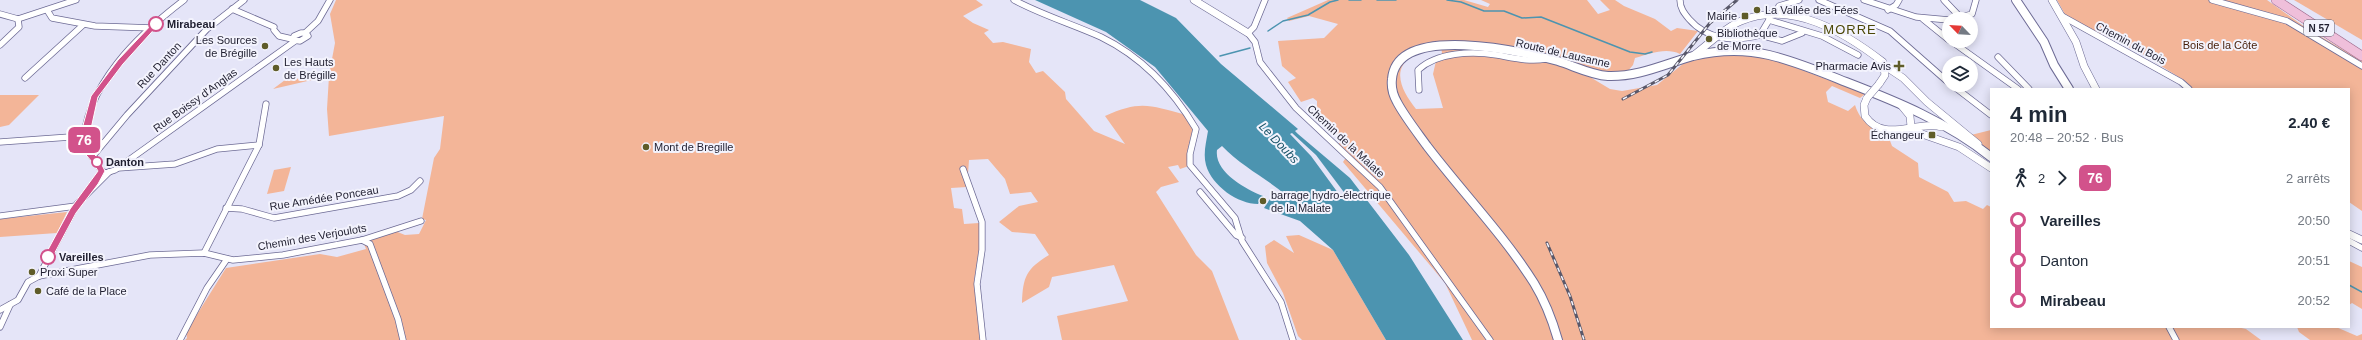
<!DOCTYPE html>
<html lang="fr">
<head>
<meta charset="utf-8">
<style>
  :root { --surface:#fff; --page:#f2f2f3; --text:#1f2937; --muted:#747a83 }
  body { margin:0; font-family:Arial,sans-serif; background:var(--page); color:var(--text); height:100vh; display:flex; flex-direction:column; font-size:15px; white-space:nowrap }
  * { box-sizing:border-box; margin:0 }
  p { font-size:13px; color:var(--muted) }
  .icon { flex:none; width:22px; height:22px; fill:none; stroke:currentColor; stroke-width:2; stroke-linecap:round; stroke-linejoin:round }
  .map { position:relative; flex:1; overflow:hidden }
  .drawer { position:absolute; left:1990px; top:88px; width:360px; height:240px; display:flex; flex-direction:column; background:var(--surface); border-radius:0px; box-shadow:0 2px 10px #0003 }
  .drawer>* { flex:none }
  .badge { padding:0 8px; border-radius:6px; font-size:14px; line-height:26px }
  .needle { width:26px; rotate:295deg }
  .controls { position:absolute; left:1942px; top:12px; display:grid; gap:8px }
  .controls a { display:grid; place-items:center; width:36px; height:36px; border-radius:50%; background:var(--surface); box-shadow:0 2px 10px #0003; font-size:20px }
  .map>.badge { position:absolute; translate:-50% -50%; box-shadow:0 0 0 2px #fff }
  .legs { display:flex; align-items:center; gap:6px; height:44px; padding:0 20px; font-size:13px }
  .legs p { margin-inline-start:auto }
  .head { display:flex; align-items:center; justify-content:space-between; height:68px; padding:0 20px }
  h1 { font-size:22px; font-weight:700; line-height:30px }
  ul { padding:0 20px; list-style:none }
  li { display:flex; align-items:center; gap:14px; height:40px; font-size:15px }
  li i { display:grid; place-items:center; width:6px; height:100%; margin:0 5px; background:currentColor }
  li i::after { content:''; width:10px; height:10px; margin:-5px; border:3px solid; border-radius:50%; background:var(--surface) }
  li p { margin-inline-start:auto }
  li:first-child i { background:linear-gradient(#0000 50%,currentColor 0) }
  li:last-child i { background:linear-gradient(currentColor 50%,#0000 0) }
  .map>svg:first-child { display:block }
  .green { fill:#f3b598; fill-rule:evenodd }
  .water { fill:#4c94b0; fill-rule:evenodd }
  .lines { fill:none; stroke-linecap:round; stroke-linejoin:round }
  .stream { stroke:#4c94b0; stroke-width:1.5 }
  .minor-casing { stroke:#6d6b95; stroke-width:7 }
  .tertiary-casing { stroke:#6d6b95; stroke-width:8 }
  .secondary-casing { stroke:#6d6b95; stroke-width:10 }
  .primary-casing { stroke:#a06c8e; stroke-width:10 }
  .minor { stroke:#fff; stroke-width:5.5 }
  .tertiary { stroke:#fff; stroke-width:7 }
  .secondary { stroke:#fff; stroke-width:8 }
  .primary { stroke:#efbfda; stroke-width:9 }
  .rail-casing { stroke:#59586a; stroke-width:3 }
  .rail { stroke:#f3f3fd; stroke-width:1.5; stroke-dasharray:4.5; stroke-linecap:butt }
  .tertiary-bridge-casing { stroke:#6d6b95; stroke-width:8; stroke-linecap:butt }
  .tertiary-bridge { stroke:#fff; stroke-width:7 }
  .line-1 { fill:#d2528b; stroke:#fff }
  .poi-dot { fill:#5f5c29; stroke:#f3f3fd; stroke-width:1.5 }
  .stop-1-dot { fill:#fff; stroke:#d2528b; stroke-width:2 }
  .labels { text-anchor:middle; stroke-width:4; stroke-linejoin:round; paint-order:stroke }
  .shield { fill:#f3f3fd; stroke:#5f5f6e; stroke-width:1 }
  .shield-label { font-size:10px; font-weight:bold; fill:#201f30 }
  .poi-label { font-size:11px; fill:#201f30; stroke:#f3f3fd; text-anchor:start }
  .stop-label { font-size:11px; font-weight:bold; fill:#201f30; stroke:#f3f3fd; text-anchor:start }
  .street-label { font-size:11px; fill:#201f30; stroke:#f3f3fd }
  .park-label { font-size:11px; fill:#451d08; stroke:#f3f3fd }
  .water-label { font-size:12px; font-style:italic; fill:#155166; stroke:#f3f3fd }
  .quarter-label { font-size:13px; letter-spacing:1px; fill:#4c4807; stroke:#f3f3fd }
</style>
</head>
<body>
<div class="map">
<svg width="2362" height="340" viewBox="0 0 2362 340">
  <rect width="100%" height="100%" fill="#e5e5f8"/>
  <g class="green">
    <path d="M336,0H976L983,5L963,16L973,23L989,30L984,33L993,43L1003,42L1031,49L1029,62L1036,73L1043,71L1065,92L1066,99L1094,131L1125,144L1105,116C1140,100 1150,105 1186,115L1193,128L1187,153L1189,166L1180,169L1178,165L1168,167L1179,182L1161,187L1156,192L1196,255L1212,271L1239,340H1062L1057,316L1128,301L1114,265L1052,277L1049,287L1022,303C1023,277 1026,269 1049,255L1035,234L1012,232L999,222L1019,206L1038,202L1031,192L1010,194L1005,179L988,159L969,160L967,187L951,188L954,208L962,209L964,224L979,223V250L974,281L980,340H185L187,338L186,332L226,268L320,254L337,257L366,249L363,241L395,231L405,235L419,234L426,220L422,219L434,158L440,149L444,116L329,136L327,109L329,76L273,89L285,80L329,75L335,43L330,14Z"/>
    <path d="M1328,0H1464L1488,7L1490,4L1481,0H1587L1598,14L1610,10L1600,0H1615L1624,6L1655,19L1671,31L1677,28L1698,31L1680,54C1666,47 1649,54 1635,58L1633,65L1627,72H1591L1590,77L1610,89L1622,91L1657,85L1684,63L1714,55H1757L1776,60L1865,94L1860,98L1832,86L1826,92L1828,102L1848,111L1855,105C1862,127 1879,132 1900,134L1902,137L1889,138L1892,146L1918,163L1919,177L1948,192L1954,202L1966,201L1983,209L1987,205L1991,207V327H2237L2246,329L2261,340H1472L1445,283L1343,162L1349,153L1338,144L1342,141L1317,112V101L1313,98L1301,102L1288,82L1296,78L1282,66L1278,41L1324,38L1338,24L1309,16L1289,21L1287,18ZM1441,47L1443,59L1436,61L1433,74L1443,108L1416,109C1404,94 1390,71 1411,57C1418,51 1432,50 1441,47Z"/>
    <polygon points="2057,0 2267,0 2305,27 2362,61 2362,211 2349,202 2349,89 2193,89 2185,81 2139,52 2067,18"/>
    <polygon points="2294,0 2362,0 2362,40"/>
    <polygon points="0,95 39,95 9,125 0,127"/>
    <polygon points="1991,130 1991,154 1971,135"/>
    <polygon points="291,167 284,191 267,194 274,170"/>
    <polygon points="67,212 57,233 0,237 0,219"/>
    <polygon points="1299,235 1333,250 1386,340 1302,340 1298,336 1283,293 1267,263 1265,246 1274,240 1294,253 1286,236"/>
    <polygon points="2349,261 2362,267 2362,309 2352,303 2349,305"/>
    <polygon points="2297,327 2336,327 2357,336 2362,334 2362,340 2310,340 2299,332"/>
  </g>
  <path class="water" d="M1035,0H1140L1176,18L1221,64L1298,129L1295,131L1298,134L1350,178L1409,255L1463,340H1386L1333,250L1300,221L1264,208L1270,199L1285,200L1287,196C1266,178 1241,166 1222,146L1217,150C1214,172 1246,189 1263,196L1258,204C1238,204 1212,186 1206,165C1203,154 1206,143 1208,131L1155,67L1106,32ZM1292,133L1316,155L1346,195V200L1341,197L1311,156L1290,134Z"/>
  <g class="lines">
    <g class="stream">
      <polyline points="1349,0 1361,0"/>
      <polyline points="1377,0 1396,0"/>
      <polyline points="1447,0 1461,2 1484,11 1504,11 1522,18 1541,17 1630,52 1645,54 1652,52"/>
      <polyline points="1268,31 1283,21 1308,15 1330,2 1338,0"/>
      <polyline points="1220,56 1250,48"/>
      <polyline points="2349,285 2362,292"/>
    </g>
    <defs>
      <g id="minor">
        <path d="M1014,0C1042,15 1072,24 1101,37C1142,57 1173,90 1196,129L1190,154V165L1235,218L1242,241L1281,302L1293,340"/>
        <polyline points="1265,0 1254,27 1248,33 1255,42 1260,62 1296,108 1380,187 1490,340"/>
        <path d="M1680,0C1680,8 1684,13 1689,19C1707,40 1735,42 1760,35L1769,20V14"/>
        <polyline points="1819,0 1890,31 1949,83"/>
        <polyline points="1864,0 1916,17 1949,20"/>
        <polyline points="1944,0 1961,18"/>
        <polyline points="2212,0 2287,21 2362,66"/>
        <polyline points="232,9 274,27"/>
        <polyline points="47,10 52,18 95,26 152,28"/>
        <polyline points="1888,10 1896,5 1899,0"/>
        <polyline points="0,14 18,19"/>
        <polyline points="1775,14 1779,6 1799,0"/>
        <polyline points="2062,16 2181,82 2189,89"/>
        <polyline points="18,19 76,0"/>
        <polyline points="1923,19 1949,40"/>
        <polyline points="1954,19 1972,14 1976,0"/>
        <polyline points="1769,20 1822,36 1858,55"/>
        <polyline points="274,30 279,36 292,39"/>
        <polygon points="301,33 306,33 308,36 300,41 293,40 294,36"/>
        <polyline points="305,33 318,21 330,0"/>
        <polyline points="1760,35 1782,41 1802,33"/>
        <polyline points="1951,41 2018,89"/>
        <polyline points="0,45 19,27 18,19"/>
        <polyline points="1998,57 2029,89"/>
        <polyline points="25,78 83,25"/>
        <polyline points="1952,85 1991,115"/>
        <path d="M1419,90L1418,70C1437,52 1472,51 1497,55C1514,58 1529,62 1546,59"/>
        <polyline points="0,142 84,136"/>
        <polyline points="83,147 93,147 102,143"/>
        <polyline points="92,157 127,115 207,29 244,0"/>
        <polyline points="118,168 175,164 217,149 259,145"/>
        <polyline points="963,169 982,222 982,250 977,284 983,340"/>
        <polyline points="101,171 106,173 115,170 295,41"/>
        <path d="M101,171L97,161L83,147C85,85 138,35 184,0"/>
        <polyline points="1200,192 1236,235 1242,238"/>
        <polyline points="226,208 242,209 274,218 398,196 411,190 420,181"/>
        <polyline points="0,216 76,206"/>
        <polyline points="362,240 370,244 398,319 403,340"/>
        <polyline points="2349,241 2362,248"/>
        <polyline points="204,253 259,145 266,104"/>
        <polyline points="39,276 77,204 109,172"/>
        <polyline points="0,310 18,300 28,282 39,276 150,255 204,253 233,260 283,255 362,240 421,221"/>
        <polyline points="0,327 10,305"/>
        <polyline points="2169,327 2176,340"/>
        <polyline points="180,340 207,288 227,259"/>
      </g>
      <g id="tertiary">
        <polyline points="1194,0 1248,33"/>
        <polyline points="2052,0 2076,42 2084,66 2096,89"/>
        <path d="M1694,55C1709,44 1724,28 1741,21C1792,0 1844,32 1883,62L1885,75L1879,84"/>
        <polyline points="1885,66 1903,78 1927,102 1978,144"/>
        <path d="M1867,98L1864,105L1865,116C1884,144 1916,120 1942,127"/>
        <polyline points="1901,105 1910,116 1911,127"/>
        <polyline points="1911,127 1922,134 1959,147 1991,168"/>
        <polyline points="2349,234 2362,240"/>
      </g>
      <g id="secondary">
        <polyline points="2016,0 2044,42 2054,65 2069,89"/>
        <path d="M1558,340C1552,319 1545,301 1534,283C1503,234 1462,192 1427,146C1417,132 1405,117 1397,102C1393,95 1391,87 1392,79C1397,22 1524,52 1558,61C1574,66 1591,75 1608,76C1638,77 1665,64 1693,56C1718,50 1743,49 1769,55C1795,61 1821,72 1846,82C1898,102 1947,122 1991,157"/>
      </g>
      <polyline id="primary" points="2276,0 2362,56"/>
    </defs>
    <use href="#minor" class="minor-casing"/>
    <use href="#tertiary" class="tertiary-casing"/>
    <use href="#secondary" class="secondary-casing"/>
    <use href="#primary" class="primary-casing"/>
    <use href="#minor" class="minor"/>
    <use href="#tertiary" class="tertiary"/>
    <use href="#secondary" class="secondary"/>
    <use href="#primary" class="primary"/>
    <defs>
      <g id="rail">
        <polyline points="1623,99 1668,75 1710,23 1737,0"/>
        <polyline points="1547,243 1570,296 1584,340"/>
      </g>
    </defs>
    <use href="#rail" class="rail-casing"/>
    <use href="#rail" class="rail"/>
    <defs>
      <polyline id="tertiary-bridge" points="1867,98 1879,84"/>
    </defs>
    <use href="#tertiary-bridge" class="tertiary-bridge-casing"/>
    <use href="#tertiary-bridge" class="tertiary-bridge"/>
  </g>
  <polygon class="line-1" points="153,23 159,24 123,64 98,97 87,147 99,159 105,171 98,184 76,213 51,260 45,260 44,257 70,209 98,171 93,163 79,147 80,136 91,96 118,60"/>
  <g class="poi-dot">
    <circle cx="1757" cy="10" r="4"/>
    <rect x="1741" y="12" width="8" height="8" rx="2"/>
    <circle cx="1709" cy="39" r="4"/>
    <circle cx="265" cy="46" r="4"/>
    <path d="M1897 60h4v4h4v4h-4v4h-4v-4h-4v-4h4z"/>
    <circle cx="276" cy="68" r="4"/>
    <rect x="1928" y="131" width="8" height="8" rx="2"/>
    <circle cx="646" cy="147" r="4"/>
    <circle cx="1263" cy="201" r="4"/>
    <circle cx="32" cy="272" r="4"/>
    <circle cx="38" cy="291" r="4"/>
  </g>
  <g class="stop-1-dot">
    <circle cx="156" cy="24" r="7"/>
    <circle cx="97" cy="162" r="5"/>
    <circle cx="48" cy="257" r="7"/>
  </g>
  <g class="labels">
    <rect class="shield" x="2304" y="20" width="30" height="16" rx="3"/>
    <g class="shield-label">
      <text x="2319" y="32">N 57</text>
    </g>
    <g class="poi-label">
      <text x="1765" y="14">La Vallée des Fées</text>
      <text x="1737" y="20" text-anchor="end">Mairie</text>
      <text x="1717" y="37">Bibliothèque<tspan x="1717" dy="13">de Morre</tspan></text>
      <text x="257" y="44" text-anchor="end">Les Sources<tspan x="257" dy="13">de Brégille</tspan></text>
      <text x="284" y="66">Les Hauts<tspan x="284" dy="13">de Brégille</tspan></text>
      <text x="1891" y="70" text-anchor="end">Pharmacie Avis</text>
      <text x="1924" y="139" text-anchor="end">Échangeur</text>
      <text x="654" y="151">Mont de Bregille</text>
      <text x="1271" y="199">barrage hydro-électrique<tspan x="1271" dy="13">de la Malate</tspan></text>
      <text x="40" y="276">Proxi Super</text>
      <text x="46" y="295">Café de la Place</text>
    </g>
    <g class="stop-label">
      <text x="167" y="28">Mirabeau</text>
      <text x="106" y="166">Danton</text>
      <text x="59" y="261">Vareilles</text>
    </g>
    <g class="street-label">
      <text transform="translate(2131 43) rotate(28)" y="4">Chemin du Bois</text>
      <text transform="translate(1563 53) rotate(13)" y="4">Route de Lausanne</text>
      <text transform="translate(159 65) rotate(-47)" y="4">Rue Danton</text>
      <text transform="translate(195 100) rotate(-36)" y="4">Rue Boissy d'Anglas</text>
      <text transform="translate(1346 141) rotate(43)" y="4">Chemin de la Malate</text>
      <text transform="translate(324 198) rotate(-9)" y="4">Rue Amédée Ponceau</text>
      <text transform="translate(312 237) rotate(-10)" y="4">Chemin des Verjoulots</text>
    </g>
    <g class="park-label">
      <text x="2220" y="49">Bois de la Côte</text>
    </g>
    <g class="water-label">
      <text transform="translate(1279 143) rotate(46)" y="4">Le Doubs</text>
    </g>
    <g class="quarter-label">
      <text x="1850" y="34">MORRE</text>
    </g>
  </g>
</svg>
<div class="controls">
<a><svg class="needle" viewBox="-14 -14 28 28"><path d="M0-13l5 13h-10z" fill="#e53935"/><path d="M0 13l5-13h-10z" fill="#747a83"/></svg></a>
<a><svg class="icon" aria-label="layers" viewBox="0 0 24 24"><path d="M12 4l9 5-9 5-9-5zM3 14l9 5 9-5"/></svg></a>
</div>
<b class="badge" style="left:84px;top:140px;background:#d2528b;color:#fff">76</b>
<section class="drawer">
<div class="head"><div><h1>4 min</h1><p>20:48 – 20:52 · Bus</p></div><b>2.40 €</b></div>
<div class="legs"><svg class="icon" aria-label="walk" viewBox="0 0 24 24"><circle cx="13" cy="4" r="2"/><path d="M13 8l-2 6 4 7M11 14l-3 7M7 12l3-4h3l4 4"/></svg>2<svg class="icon" aria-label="forward" viewBox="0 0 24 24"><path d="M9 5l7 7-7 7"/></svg><b class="badge" style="background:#d2528b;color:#fff">76</b><p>2 arrêts</p></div>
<ul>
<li><i style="color:#d2528b"></i><b>Vareilles</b><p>20:50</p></li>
<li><i style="color:#d2528b"></i><span>Danton</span><p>20:51</p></li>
<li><i style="color:#d2528b"></i><b>Mirabeau</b><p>20:52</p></li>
</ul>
</section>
</div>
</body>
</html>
